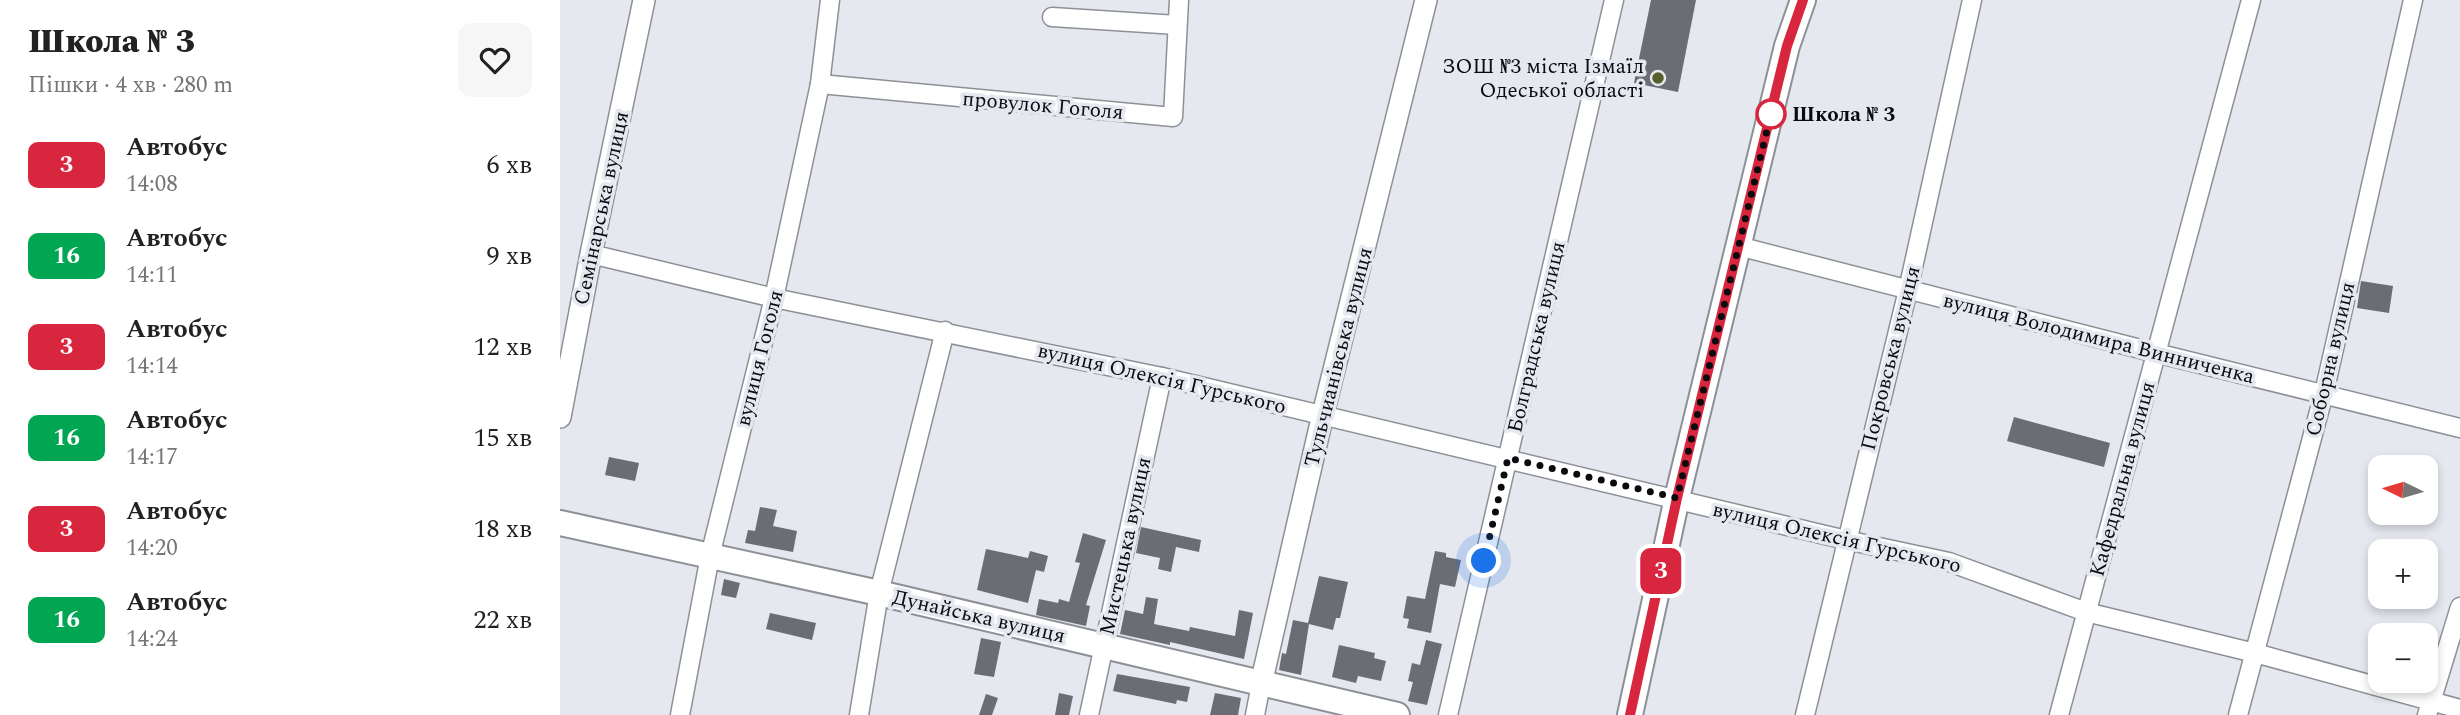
<!DOCTYPE html>
<html lang="uk">
<head>
<meta charset="utf-8">
<style>
  :root { --surface:#fff; --page:#f6f6f6; --text:#222; --muted:#767676 }
  body { margin:0; font-family:Spectral,serif; background:var(--page); color:var(--text); height:100vh; display:flex; flex-direction:column; font-size:26px; white-space:nowrap }
  * { box-sizing:border-box; margin:0 }
  p { font-size:23px; color:var(--muted) }
  .icon { flex:none; width:38px; height:38px; fill:none; stroke:currentColor; stroke-width:2; stroke-linecap:round; stroke-linejoin:round }
  .map { position:relative; flex:1; overflow:hidden }
  .sheet { display:flex; flex-direction:column; background:var(--surface); width:560px }
  .sheet>* { flex:none }
  .badge { padding:0 14px; border-radius:10px; font-size:24px; line-height:46px }
  .needle { width:46px; rotate:275deg }
  .buttons { position:absolute; left:1808px; top:455px; display:grid; gap:14px }
  .buttons a { display:grid; place-items:center; width:70px; height:70px; border-radius:14px; background:var(--surface); box-shadow:0 4px 10px #0003; font-size:35px }
  .you { position:absolute; width:35px; height:35px; margin:-18px; border:5px solid #fff; border-radius:50%; background:#1a73e8; box-shadow:0 0 0 10px #1a73e833 }
  .map>.badge { position:absolute; translate:-50% -50%; box-shadow:0 0 0 4px #fff }
  .round { display:grid; place-items:center; flex:none; width:74px; height:74px; border-radius:14px; background:var(--page) }
  .summary { display:flex; align-items:center; justify-content:space-between; height:119px; padding:0 28px }
  h1 { font-size:33px; font-weight:800; line-height:52px }
  ul { padding:0; list-style:none }
  li { display:flex; align-items:center; gap:21px; height:91px; padding:0 28px }
  li div { flex:1 }
  li b { display:block; font-size:26px }
  li em { font-style:normal }
  li .badge { min-width:77px; font-weight:700; text-align:center }
  main { display:flex; flex:1; min-height:0 }
  .map>svg:first-child { display:block }
  .building { fill:#6a6d73 }
  .lines { fill:none; stroke-linecap:round; stroke-linejoin:round }
  .minor-casing { stroke:#8d9096; stroke-width:21 }
  .tertiary-casing { stroke:#8d9096; stroke-width:24 }
  .secondary-casing { stroke:#8d9096; stroke-width:28 }
  .minor { stroke:#fff; stroke-width:18 }
  .tertiary { stroke:#fff; stroke-width:21 }
  .secondary { stroke:#fff; stroke-width:24 }
  .line-casing { stroke:#fff; stroke-width:16 }
  .line { stroke:#d7263d; stroke-width:10 }
  .walk { stroke:#0a0b0e; stroke-width:7; stroke-dasharray:0 12.6 }
  .poi-dot { fill:#585d2c; stroke:#e5e8ef; stroke-width:2.5 }
  .stop-dot { fill:#fff; stroke:#d7263d; stroke-width:3.5 }
  .labels { text-anchor:middle; stroke-width:7; stroke-linejoin:round; paint-order:stroke }
  .poi-label { font-size:21px; fill:#0a0b0e; stroke:#e5e8ef; text-anchor:end }
  .street-label { font-size:21px; fill:#0a0b0e; stroke:#e5e8ef }
  .stop-label { font-size:21px; font-weight:bold; fill:#0a0b0e; stroke:#e5e8ef; text-anchor:start }
</style>
</head>
<body>
<main>
<section class="sheet">
<div class="summary"><div><h1>Школа № 3</h1><p>Пішки · 4 хв · 280 m</p></div><a class="round"><svg class="icon" aria-label="heart" viewBox="0 0 24 24"><path d="M12 20l-8-8c-3-5 5-10 8-4 3-6 11-1 8 4z"/></svg></a></div>
<ul>
<li><span class="badge" style="background:#d7263d;color:#fff">3</span><div><b>Автобус</b><p>14:08</p></div><em>6 хв</em></li>
<li><span class="badge" style="background:#00a651;color:#fff">16</span><div><b>Автобус</b><p>14:11</p></div><em>9 хв</em></li>
<li><span class="badge" style="background:#d7263d;color:#fff">3</span><div><b>Автобус</b><p>14:14</p></div><em>12 хв</em></li>
<li><span class="badge" style="background:#00a651;color:#fff">16</span><div><b>Автобус</b><p>14:17</p></div><em>15 хв</em></li>
<li><span class="badge" style="background:#d7263d;color:#fff">3</span><div><b>Автобус</b><p>14:20</p></div><em>18 хв</em></li>
<li><span class="badge" style="background:#00a651;color:#fff">16</span><div><b>Автобус</b><p>14:24</p></div><em>22 хв</em></li>
</ul>
</section>
<div class="map">
<svg width="1900" height="715" viewBox="0 0 1900 715">
  <rect width="100%" height="100%" fill="#e5e8ef"/>
  <g class="building">
    <polygon points="1091,0 1136,0 1118,92 1074,83"/>
    <polygon points="1801,281 1833,286 1829,313 1797,308"/>
    <polygon points="1454,417 1550,443 1544,467 1447,441"/>
    <polygon points="49,457 79,463 75,481 45,475"/>
    <polygon points="200,507 217,510 213,526 237,531 233,552 185,543 188,530 195,531"/>
    <polygon points="581,527 641,540 639,552 616,547 611,572 598,569 600,558 576,553"/>
    <polygon points="523,533 546,540 526,605 530,606 526,626 476,615 479,599 498,603 499,599 509,602 520,563 515,562"/>
    <polygon points="426,549 468,558 470,551 488,556 484,572 476,570 468,603 417,590"/>
    <polygon points="875,551 886,553 886,557 901,560 895,587 880,584 871,633 847,628 849,619 843,618 847,596 865,599"/>
    <polygon points="759,576 788,582 780,618 776,618 773,630 749,624 741,675 719,670 722,653 726,654 733,620 748,623"/>
    <polygon points="164,579 180,583 176,598 161,595"/>
    <polygon points="586,597 598,599 594,624 629,631 630,627 675,636 679,610 693,613 684,659 610,642 610,645 560,634 565,610 583,614"/>
    <polygon points="210,613 256,623 252,640 206,629"/>
    <polygon points="421,638 441,642 434,677 414,674"/>
    <polygon points="866,640 882,644 867,705 848,701 853,682 848,681 852,663 860,665"/>
    <polygon points="779,645 815,653 814,658 826,661 821,681 798,676 796,683 772,677"/>
    <polygon points="557,674 630,687 627,702 617,700 616,704 553,691"/>
    <polygon points="499,693 513,696 509,715 495,715"/>
    <polygon points="655,693 681,698 678,715 650,715"/>
    <polygon points="426,694 438,698 432,715 419,715"/>
  </g>
  <g class="lines">
    <defs>
      <g id="minor">
        <polyline points="492,17 617,25"/>
        <polyline points="260,84 613,117 619,0"/>
        <polyline points="1178,246 1596,353 1900,428"/>
        <polyline points="31,254 214,298 602,377 1286,540 1389,562 1526,612 1695,653 1900,709"/>
        <polyline points="120,715 150,556 214,298 260,84 270,0"/>
        <polyline points="299,715 319,593 385,331"/>
        <polyline points="529,715 602,377"/>
        <polyline points="695,715 701,684"/>
        <polyline points="888,715 1054,0"/>
        <polyline points="1245,715 1348,290 1412,0"/>
        <polyline points="1499,715 1691,0"/>
        <polyline points="1678,715 1764,393 1853,0"/>
        <polyline points="1867,715 1900,607"/>
      </g>
      <g id="tertiary">
        <polyline points="0,417 31,254 84,0"/>
        <polyline points="701,684 763,414 866,0"/>
      </g>
      <g id="secondary">
        <polyline points="0,523 319,593 837,715"/>
        <polyline points="1070,715 1117,498 1227,46 1243,0"/>
      </g>
    </defs>
    <use href="#minor" class="minor-casing"/>
    <use href="#tertiary" class="tertiary-casing"/>
    <use href="#secondary" class="secondary-casing"/>
    <use href="#minor" class="minor"/>
    <use href="#tertiary" class="tertiary"/>
    <use href="#secondary" class="secondary"/>
  </g>
  <g class="lines">
    <defs>
      <polyline id="line" points="1070,715 1117,498 1227,46 1243,0"/>
    </defs>
    <use href="#line" class="line-casing"/>
    <use href="#line" class="line"/>
    <polyline class="walk" points="924,561 948,458 1117,498 1211,114"/>
  </g>
  <circle class="poi-dot" cx="1098" cy="78" r="7"/>
  <circle class="stop-dot" cx="1211" cy="114" r="14"/>
  <g class="labels">
    <g class="poi-label">
      <text x="1084" y="73">ЗОШ №3 міста Ізмаїл<tspan x="1084" dy="24">Одеської області</tspan></text>
    </g>
    <g class="street-label">
      <text transform="translate(483 105) rotate(5)" y="7">провулок Гоголя</text>
      <text transform="translate(41 208) rotate(-78)" y="7">Семінарська вулиця</text>
      <text transform="translate(976 337) rotate(-77)" y="7">Болградська вулиця</text>
      <text transform="translate(1539 338) rotate(14)" y="7">вулиця Володимира Винниченка</text>
      <text transform="translate(778 357) rotate(-76)" y="7">Тульчианівська вулиця</text>
      <text transform="translate(199 358) rotate(-76)" y="7">вулиця Гоголя</text>
      <text transform="translate(1330 358) rotate(-76)" y="7">Покровська вулиця</text>
      <text transform="translate(1770 359) rotate(-77)" y="7">Соборна вулиця</text>
      <text transform="translate(602 378) rotate(13)" y="7">вулиця Олексія Гурського</text>
      <text transform="translate(1562 479) rotate(-75)" y="7">Кафедральна вулиця</text>
      <text transform="translate(1277 537) rotate(13)" y="7">вулиця Олексія Гурського</text>
      <text transform="translate(565 546) rotate(-78)" y="7">Мистецька вулиця</text>
      <text transform="translate(419 616) rotate(13)" y="7">Дунайська вулиця</text>
    </g>
    <g class="stop-label">
      <text x="1232" y="121">Школа № 3</text>
    </g>
  </g>
</svg>
<div class="buttons">
<a><svg class="needle" viewBox="-14 -14 28 28"><path d="M0-13l5 13h-10z" fill="#e53935"/><path d="M0 13l5-13h-10z" fill="#767676"/></svg></a>
<a>+</a>
<a>−</a>
</div>
<div class="you" style="left:924px;top:561px"></div>
<b class="badge" style="left:1101px;top:571px;background:#d7263d;color:#fff">3</b>
</div>
</main>
</body>
</html>
